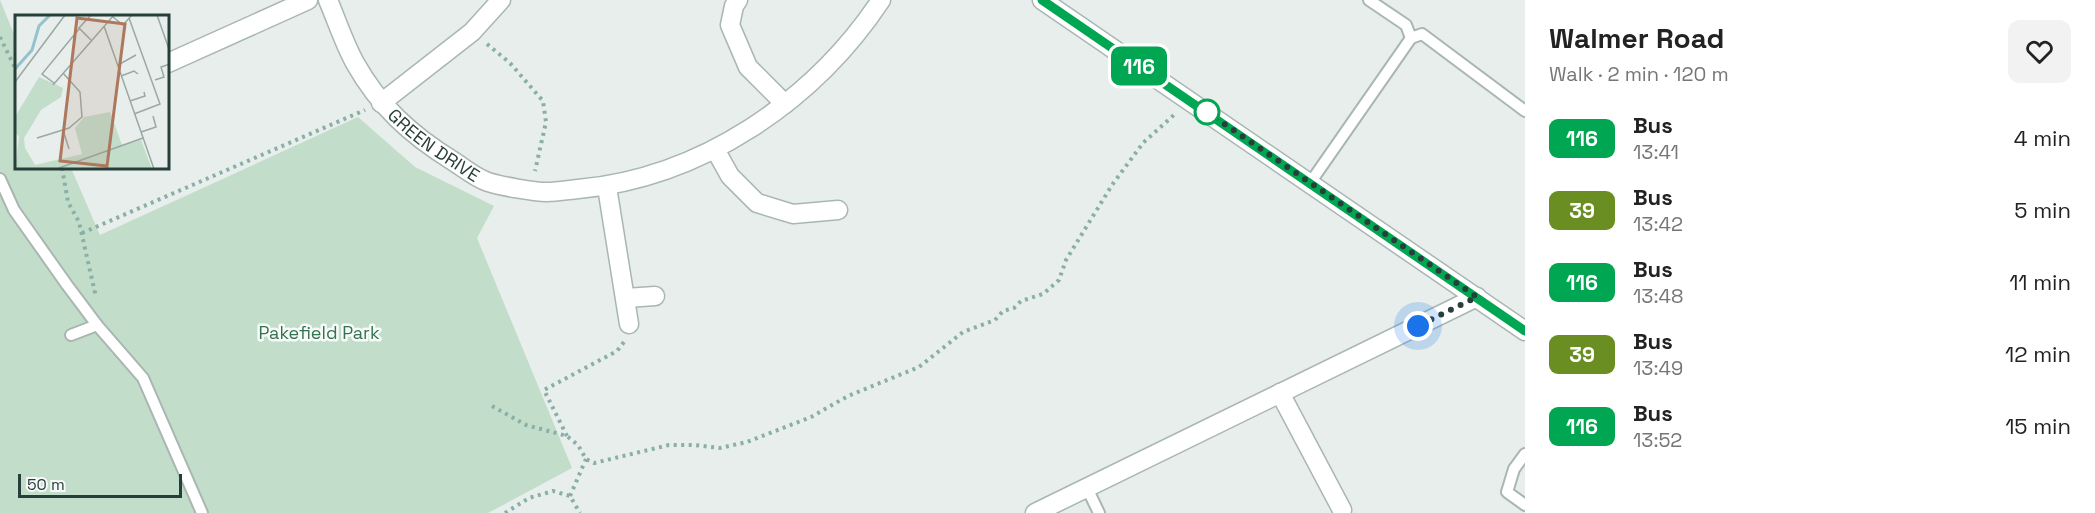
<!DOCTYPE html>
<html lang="en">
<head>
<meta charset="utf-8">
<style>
  :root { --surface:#fff; --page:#f2f2f2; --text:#222; --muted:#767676 }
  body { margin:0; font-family:"Space Grotesk",sans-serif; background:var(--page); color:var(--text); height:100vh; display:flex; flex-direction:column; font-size:22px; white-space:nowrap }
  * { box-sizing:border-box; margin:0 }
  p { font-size:20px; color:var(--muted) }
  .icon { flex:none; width:33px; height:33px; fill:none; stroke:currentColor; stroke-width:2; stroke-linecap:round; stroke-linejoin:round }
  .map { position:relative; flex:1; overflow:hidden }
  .side { display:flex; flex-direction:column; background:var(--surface); width:570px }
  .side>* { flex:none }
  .badge { padding:0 12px; border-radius:9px; font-size:21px; line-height:39px }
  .scale { position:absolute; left:18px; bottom:15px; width:164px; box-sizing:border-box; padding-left:6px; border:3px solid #273f3a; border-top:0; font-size:16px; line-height:21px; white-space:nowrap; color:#273f3a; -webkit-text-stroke:4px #f7faf9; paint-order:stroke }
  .you { position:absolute; width:30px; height:30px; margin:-15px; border:4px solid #fff; border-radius:50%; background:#1a73e8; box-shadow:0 0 0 9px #1a73e833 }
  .map>.badge { position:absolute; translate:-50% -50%; box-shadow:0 0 0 3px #fff }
  .round { display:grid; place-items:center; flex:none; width:63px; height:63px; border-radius:12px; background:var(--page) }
  .summary { display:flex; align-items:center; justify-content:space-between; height:102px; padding:0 24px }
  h1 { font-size:28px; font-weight:600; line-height:45px }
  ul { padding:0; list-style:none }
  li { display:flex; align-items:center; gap:18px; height:72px; padding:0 24px }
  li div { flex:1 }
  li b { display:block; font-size:22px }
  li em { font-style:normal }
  li .badge { min-width:66px; font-weight:700; text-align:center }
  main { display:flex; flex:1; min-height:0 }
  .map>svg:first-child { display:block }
  .green { fill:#c2ddca }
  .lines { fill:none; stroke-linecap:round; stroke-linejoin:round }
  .service-casing { stroke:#aab6b2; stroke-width:14 }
  .minor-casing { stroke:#aab6b2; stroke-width:21 }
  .path { stroke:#8aafa5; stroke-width:4; stroke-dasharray:3 4.5; stroke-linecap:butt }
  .service { stroke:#fff; stroke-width:10 }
  .minor { stroke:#fff; stroke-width:18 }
  .line-casing { stroke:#fff; stroke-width:14 }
  .line { stroke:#00a651; stroke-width:9 }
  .walk { stroke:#273f3a; stroke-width:6; stroke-dasharray:0 10.8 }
  .stop-dot { fill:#fff; stroke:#00a651; stroke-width:3 }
  .labels { text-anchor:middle; stroke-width:5; stroke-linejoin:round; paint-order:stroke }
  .street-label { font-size:18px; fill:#273f3a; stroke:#f7faf9 }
  .park-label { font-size:18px; fill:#34734f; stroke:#f7faf9 }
  .inset-river { fill:none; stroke:#94c2ce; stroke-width:3 }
  .inset-road { fill:none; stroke:#9aa8a4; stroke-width:1.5 }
  .view { fill:#ad785d; fill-opacity:0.15; stroke:#ad785d; stroke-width:3 }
  .inset-edge { fill:none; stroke:#273f3a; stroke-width:3 }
</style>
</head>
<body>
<main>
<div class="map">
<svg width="1525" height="513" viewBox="0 0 1525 513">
  <rect width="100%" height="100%" fill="#e7eeeb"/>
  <polygon class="green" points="0,0 16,39 16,168 71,168 100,235 358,117 415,167 494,206 477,238 572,468 488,513 0,513"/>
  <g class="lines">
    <defs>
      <g id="service">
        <polyline points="1369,0 1406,25 1411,38"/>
        <polyline points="0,179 14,210 67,285 97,325 143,378 202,513"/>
        <polyline points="1310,183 1411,38 1422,34 1525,111"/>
        <polyline points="71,335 97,325"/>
        <polyline points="1525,454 1514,469 1507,492 1525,505"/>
        <polyline points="1087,488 1099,513"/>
      </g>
      <g id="minor">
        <path id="s1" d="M328,0C337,21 344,43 355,63C379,106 411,135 453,161C464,168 476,178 488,182C501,186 533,192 547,192C557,192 568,190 578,189C701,178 814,101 881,0"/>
        <polyline points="738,0 734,6 730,25 748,67 785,104"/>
        <polyline points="1042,0 1525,331"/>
        <polyline points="168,63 308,0"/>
        <polyline points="381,103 472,32 501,0"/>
        <polyline points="715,149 730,176 757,203 793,214 838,210"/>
        <polyline points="607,187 629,324"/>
        <polyline points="626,298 655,296"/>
        <polyline points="1280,393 1342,510"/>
        <polyline points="1035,513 1477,297"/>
      </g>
    </defs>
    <use href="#service" class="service-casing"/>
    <use href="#minor" class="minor-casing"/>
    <g class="path">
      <polyline points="0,37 16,70"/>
      <polyline points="487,44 510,63 543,101 546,122 535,171"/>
      <polyline points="62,168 68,202 79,222 96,297"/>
      <polyline points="82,233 365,110"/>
      <polyline points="492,406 526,425 567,436 578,445 586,459 594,463 669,445 694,445 720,448 747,442 811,417 848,396 919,367 963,332 995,320 1003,311 1014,308 1021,301 1043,294 1059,280 1066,260 1112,185 1143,143 1176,113"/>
      <polyline points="567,436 544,390 617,351 624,342"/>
      <polyline points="570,496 586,459"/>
      <polyline points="505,513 529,498 553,491 570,496 580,513"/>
    </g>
    <use href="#service" class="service"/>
    <use href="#minor" class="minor"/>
  </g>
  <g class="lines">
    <defs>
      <polyline id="line" points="1042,0 1525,331"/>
    </defs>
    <use href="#line" class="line-casing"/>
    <use href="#line" class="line"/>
    <polyline class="walk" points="1207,112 1477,297 1418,326"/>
  </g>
  <circle class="stop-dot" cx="1207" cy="112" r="12"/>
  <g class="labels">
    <g class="street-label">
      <text dy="6" stroke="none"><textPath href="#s1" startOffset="184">GREEN DRIVE</textPath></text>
    </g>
    <g class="park-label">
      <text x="319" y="339">Pakefield Park</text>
    </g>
  </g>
  <g transform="translate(15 15)">
    <rect width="154" height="154" fill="#e7eeeb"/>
    <path d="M24,62L48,73L46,82L26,95L9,123L10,133L20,150L67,139L60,113L69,102L95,97L107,130L126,125L137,154H0L4,121L0,118V102Z" fill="#c2ddca"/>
    <path class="inset-river" d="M0,54L17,35L24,11L35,0"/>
    <path class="inset-road" d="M76,0L64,13L76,25M142,0L155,37M98,2L108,10L117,0M114,3L145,89L119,99M89,11L139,154M103,50L121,40M106,61L119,56L123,59M140,65L149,62L146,52L155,49M0,67L50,0M39,68L27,59L64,14M38,70L99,0M115,86L130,81L129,77M48,115L54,134M126,117L141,112L138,101M22,123L54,113L67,102L65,77L48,58M44,153L128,123"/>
    <path class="view" d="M62,3L110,9L92,151L45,146Z"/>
    <rect width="154" height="154" class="inset-edge"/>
  </g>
</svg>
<div class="scale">50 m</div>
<div class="you" style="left:1418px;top:326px"></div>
<b class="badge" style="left:1139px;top:66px;background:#00a651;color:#fff">116</b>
</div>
<section class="side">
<div class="summary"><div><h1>Walmer Road</h1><p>Walk · 2 min · 120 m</p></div><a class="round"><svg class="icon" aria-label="heart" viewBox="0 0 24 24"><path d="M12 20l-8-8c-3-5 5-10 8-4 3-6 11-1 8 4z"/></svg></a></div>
<ul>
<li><span class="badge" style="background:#00a651;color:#fff">116</span><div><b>Bus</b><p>13:41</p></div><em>4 min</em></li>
<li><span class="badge" style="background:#6b8e23;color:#fff">39</span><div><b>Bus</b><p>13:42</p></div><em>5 min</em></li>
<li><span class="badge" style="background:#00a651;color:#fff">116</span><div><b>Bus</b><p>13:48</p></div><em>11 min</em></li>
<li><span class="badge" style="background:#6b8e23;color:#fff">39</span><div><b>Bus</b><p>13:49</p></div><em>12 min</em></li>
<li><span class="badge" style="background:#00a651;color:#fff">116</span><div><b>Bus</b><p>13:52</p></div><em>15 min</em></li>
</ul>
</section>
</main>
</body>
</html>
